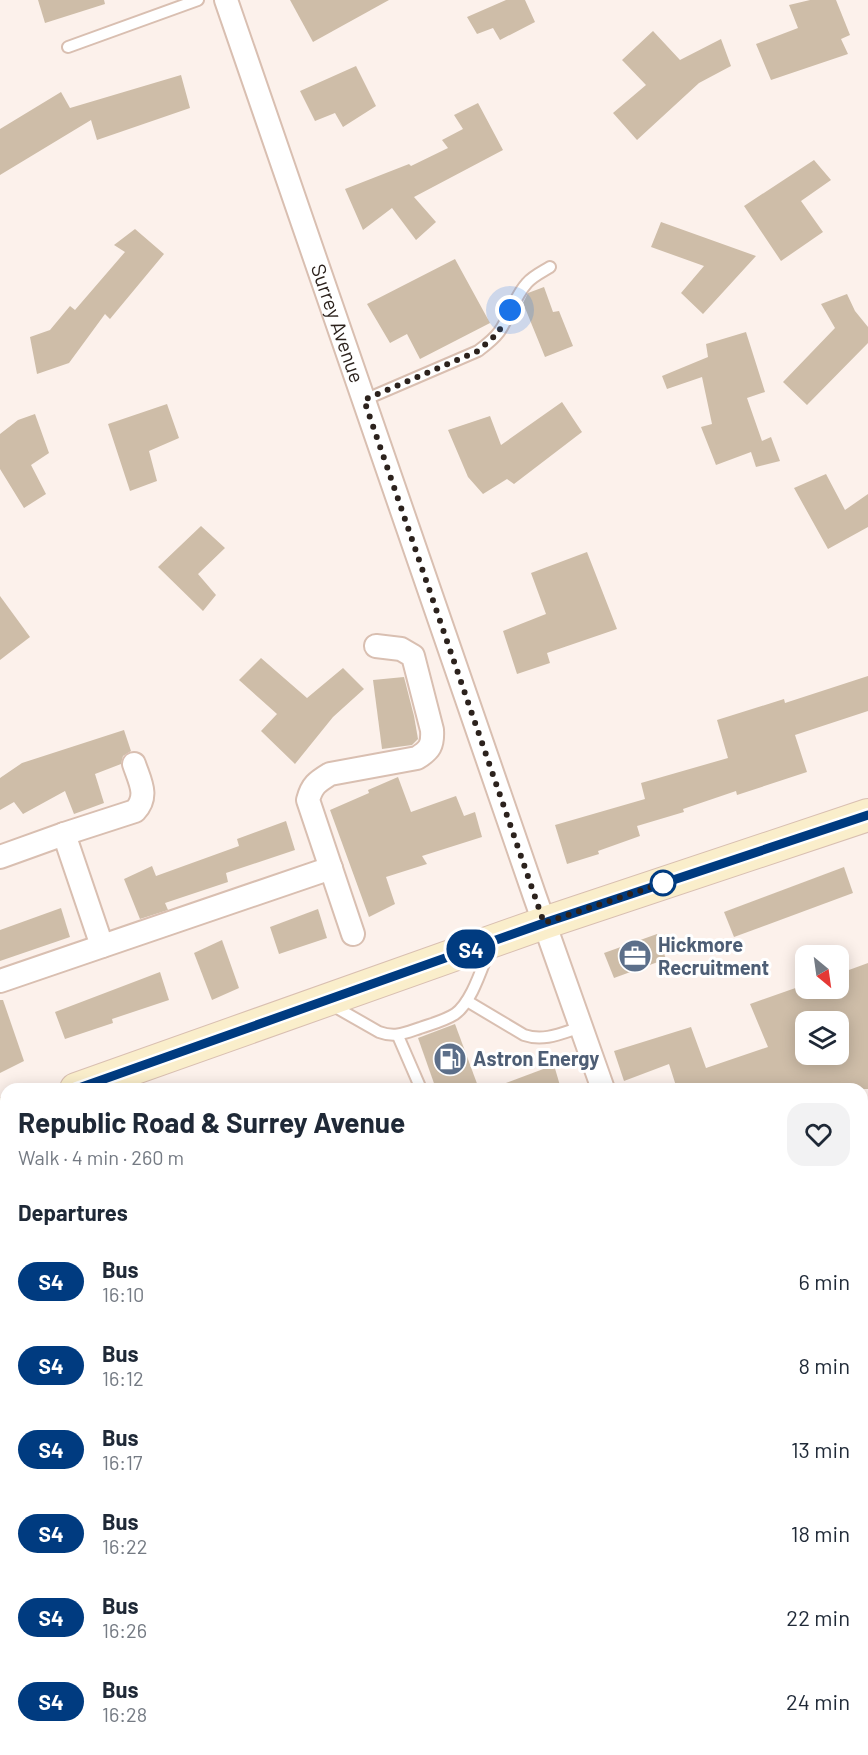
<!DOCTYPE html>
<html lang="en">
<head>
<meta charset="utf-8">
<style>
  :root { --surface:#fff; --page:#f2f2f3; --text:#1f2937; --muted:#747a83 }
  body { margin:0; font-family:Barlow,sans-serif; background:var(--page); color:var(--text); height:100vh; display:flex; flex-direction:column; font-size:22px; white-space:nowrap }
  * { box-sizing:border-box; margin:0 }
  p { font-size:20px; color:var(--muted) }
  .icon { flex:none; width:33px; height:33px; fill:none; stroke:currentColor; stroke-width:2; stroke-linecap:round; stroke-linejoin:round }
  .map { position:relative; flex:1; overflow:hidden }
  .details { position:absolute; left:0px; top:1083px; width:868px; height:672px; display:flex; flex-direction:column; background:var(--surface); border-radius:18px 18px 0 0; box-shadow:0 3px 15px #0003 }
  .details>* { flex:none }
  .badge { padding:0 12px; border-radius:20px; font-size:21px; line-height:39px }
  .needle { width:39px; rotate:151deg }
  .buttons { position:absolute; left:795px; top:945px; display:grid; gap:12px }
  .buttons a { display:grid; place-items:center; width:54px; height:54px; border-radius:12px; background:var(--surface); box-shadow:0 3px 15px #0003; font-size:30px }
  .you { position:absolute; width:30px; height:30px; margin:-15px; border:4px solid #fff; border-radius:50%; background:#1a73e8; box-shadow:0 0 0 9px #1a73e833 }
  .map>.badge { position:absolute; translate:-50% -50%; box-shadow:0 0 0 3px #fff }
  h2 { padding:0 18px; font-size:22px; line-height:54px }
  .round { display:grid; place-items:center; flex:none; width:63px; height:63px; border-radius:18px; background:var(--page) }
  .headline { display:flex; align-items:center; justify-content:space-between; height:102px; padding:0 18px }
  h1 { font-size:28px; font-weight:700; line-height:45px }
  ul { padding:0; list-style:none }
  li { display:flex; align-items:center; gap:18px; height:84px; padding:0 18px }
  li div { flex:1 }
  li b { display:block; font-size:22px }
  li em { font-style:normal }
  li .badge { min-width:66px; font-weight:700; text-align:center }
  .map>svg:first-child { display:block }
  .green { fill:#f4d1bf }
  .building { fill:#cebda8; fill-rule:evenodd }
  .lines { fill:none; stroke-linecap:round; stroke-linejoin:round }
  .service-casing { stroke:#d9bfb1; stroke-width:14 }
  .minor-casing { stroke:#d9bfb1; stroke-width:26 }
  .secondary-casing { stroke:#d9bfb1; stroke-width:34 }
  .service { stroke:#fff; stroke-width:10 }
  .minor { stroke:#fff; stroke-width:22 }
  .secondary { stroke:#faeecb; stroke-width:32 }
  .line-casing { stroke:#fff; stroke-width:14 }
  .line { stroke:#003b80; stroke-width:9 }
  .walk { stroke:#2c221d; stroke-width:6; stroke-dasharray:0 10.8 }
  .stop-dot { fill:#fff; stroke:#003b80; stroke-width:3 }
  .labels { text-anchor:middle; stroke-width:6; stroke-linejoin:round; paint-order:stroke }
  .street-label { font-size:20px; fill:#2c221d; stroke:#fff }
  .service-label { font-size:20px; font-weight:bold; fill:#4e5e75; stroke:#fff; text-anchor:start }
</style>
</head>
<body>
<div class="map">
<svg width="868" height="1755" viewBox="0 0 868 1755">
  <rect width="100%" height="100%" fill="#fcf1eb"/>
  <polygon class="green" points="868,1495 868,1755 848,1755 846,1749 862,1749 862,1497"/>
  <g class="building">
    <polygon points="38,0 104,0 105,4 45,23"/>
    <polygon points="290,0 389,0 313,42"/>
    <polygon points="506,0 525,0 535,22 500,40 493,28 477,34 467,17"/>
    <polygon points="810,0 836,0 850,35 841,39 848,54 771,80 756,44 798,28 789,5"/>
    <polygon points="653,31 680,60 721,39 731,66 699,83 637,140 613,113 646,85 622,60"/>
    <polygon points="356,66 376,106 343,127 335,113 315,121 300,91"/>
    <polygon points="181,75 190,108 97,140 91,120 0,175 0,129 61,92 70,108"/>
    <polygon points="478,103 503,150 414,197 436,222 416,240 392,208 363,230 345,189 409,164 411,166 448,148 442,140 463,129 454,115"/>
    <polygon points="814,160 831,180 801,201 823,232 781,261 744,206"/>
    <polygon points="661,222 756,256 703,314 681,293 704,266 651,247"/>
    <polygon points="135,229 164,254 110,319 105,314 69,363 37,374 30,337 50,330 70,306 75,310 125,252 114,245"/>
    <polygon points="455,259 490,323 420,359 407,334 390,343 367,304"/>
    <polygon points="544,287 553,312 559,311 573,346 545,357 523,303 528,293"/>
    <polygon points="847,294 855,311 868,327 868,343 807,405 783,382 835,328 821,304"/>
    <polygon points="746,332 765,392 747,398 762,441 771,437 780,461 756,467 751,452 716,465 701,427 712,424 702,377 667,389 662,376 708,357 706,344"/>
    <polygon points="562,402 582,432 514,484 507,479 483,494 468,477 448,430 490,416 501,445"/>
    <polygon points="167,404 179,438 149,451 157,481 130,491 108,424"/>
    <polygon points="35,414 49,453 31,465 46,494 24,508 0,469 0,434 18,420"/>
    <polygon points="826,474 845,510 868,494 868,527 828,549 794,488"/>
    <polygon points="201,526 225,548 198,574 216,595 203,611 158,567"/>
    <polygon points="587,552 617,629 547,653 550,663 517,674 503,631 546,614 531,573"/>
    <polygon points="0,596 30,637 0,660"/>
    <polygon points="261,658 307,698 343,668 364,689 333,717 295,764 261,731 277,714 239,680"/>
    <polygon points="868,676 868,711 795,735 807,772 737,795 736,791 683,809 684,812 637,826 640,836 598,851 599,854 567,864 555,825 645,799 641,783 728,758 717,720 784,699 785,703"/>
    <polygon points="404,677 414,716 418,739 412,745 382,749 373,680"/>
    <polygon points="124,730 131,751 123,756 121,764 95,774 104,803 74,814 65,791 23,814 14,802 0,810 0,778 22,763"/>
    <polygon points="398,777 411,812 456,796 464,816 475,812 482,837 422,856 427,864 386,877 395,904 369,917 330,810 369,793 368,790"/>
    <polygon points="286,821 295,850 226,873 228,882 165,903 168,910 140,919 124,879 152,866 156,876 239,846 237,839"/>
    <polygon points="844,867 853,893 734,937 724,912"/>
    <polygon points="61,908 70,937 0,961 0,930"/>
    <polygon points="318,909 327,938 279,954 270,927"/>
    <polygon points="657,934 666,959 614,978 604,953"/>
    <polygon points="222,940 239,988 212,1000 194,953"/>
    <path d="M868,963V1089H677L669,1064L624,1081L614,1051L691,1027L706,1068L768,1047L750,1004L804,985L805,988H838V974ZM806,1022H838V1054H806Z"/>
    <polygon points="160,972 169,1000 112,1019 113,1023 65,1039 55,1012"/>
    <polygon points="0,1000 3,1000 24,1061 0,1073"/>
    <polygon points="455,1024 479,1089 436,1089 418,1038"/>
    <polygon points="554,1065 561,1089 495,1089 495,1087"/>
  </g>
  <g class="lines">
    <defs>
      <g id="service">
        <polyline points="68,47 198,0"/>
        <path d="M364,400L478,351C486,345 493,340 499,332C510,317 514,297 527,283C533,276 542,272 550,267"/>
        <path d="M467,1001L524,1035C544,1042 562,1033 581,1027"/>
        <path d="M330,1004L379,1032C395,1038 405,1033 420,1028C431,1024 444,1021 455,1014C472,1002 482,967 490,948"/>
        <polyline points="398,1036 421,1089"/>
        <polyline points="862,1203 868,1201"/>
        <polyline points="0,1436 6,1434"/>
        <polyline points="0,1581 6,1580"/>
        <polyline points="0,1617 6,1615"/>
        <polyline points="759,1749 765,1755"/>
        <polyline points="700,1755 719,1749"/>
      </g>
      <g id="minor">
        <path id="s1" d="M226,0L535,897L603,1089"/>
        <polyline points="64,834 102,946"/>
        <path d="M0,857L64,834L135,811C149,796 140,782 134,764"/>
        <path d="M353,934L308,800C312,785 317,782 330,774L417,758C430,750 433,745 432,730L413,656L401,649L376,646"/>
        <polyline points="0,981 331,868"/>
        <polyline points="837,1749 840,1755"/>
      </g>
      <g id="secondary">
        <polyline points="76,1089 544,923 868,815"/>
        <polyline points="0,1115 6,1113"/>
        <polyline points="0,1222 6,1240"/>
        <polyline points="183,1749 185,1755"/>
      </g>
    </defs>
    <use href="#service" class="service-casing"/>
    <use href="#minor" class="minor-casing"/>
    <use href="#secondary" class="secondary-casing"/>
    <use href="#service" class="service"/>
    <use href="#minor" class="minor"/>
    <use href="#secondary" class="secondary"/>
  </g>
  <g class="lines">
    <defs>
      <polyline id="line" points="76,1089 544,923 868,815"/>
    </defs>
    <use href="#line" class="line-casing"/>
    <use href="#line" class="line"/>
    <polyline class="walk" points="510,310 498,333 478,351 364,400 544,923 663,883"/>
  </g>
  <defs>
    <symbol id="office-disc" viewBox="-11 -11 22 22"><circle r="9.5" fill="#5c6f8a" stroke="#fff"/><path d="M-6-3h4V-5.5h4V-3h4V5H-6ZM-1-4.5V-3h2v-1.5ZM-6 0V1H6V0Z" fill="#fff"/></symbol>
    <symbol id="fuel-disc" viewBox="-11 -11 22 22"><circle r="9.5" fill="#5c6f8a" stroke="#fff"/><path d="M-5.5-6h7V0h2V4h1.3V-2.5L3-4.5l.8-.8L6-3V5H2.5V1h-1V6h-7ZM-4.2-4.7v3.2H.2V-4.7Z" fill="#fff"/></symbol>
  </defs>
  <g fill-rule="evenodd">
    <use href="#office-disc" x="616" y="937" width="38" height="38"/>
    <use href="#fuel-disc" x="431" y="1040" width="38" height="38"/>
  </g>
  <circle class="stop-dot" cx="663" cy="883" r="12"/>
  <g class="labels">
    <g class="street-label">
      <text dy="7" stroke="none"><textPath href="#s1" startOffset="342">Surrey Avenue</textPath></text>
    </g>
    <g class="service-label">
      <text x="658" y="952">Hickmore<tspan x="658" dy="23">Recruitment</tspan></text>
      <text x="473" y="1066">Astron Energy</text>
    </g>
  </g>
</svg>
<div class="buttons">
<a><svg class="needle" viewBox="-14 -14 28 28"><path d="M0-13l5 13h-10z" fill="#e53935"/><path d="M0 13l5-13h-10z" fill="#747a83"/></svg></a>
<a><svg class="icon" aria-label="layers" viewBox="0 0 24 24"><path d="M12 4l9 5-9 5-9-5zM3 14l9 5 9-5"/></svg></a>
</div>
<div class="you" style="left:510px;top:310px"></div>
<b class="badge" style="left:471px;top:949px;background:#003b80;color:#fff">S4</b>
<section class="details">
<div class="headline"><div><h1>Republic Road &amp; Surrey Avenue</h1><p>Walk · 4 min · 260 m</p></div><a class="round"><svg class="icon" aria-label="heart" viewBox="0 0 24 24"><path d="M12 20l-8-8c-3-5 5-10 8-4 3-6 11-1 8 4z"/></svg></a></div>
<h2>Departures</h2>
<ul>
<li><span class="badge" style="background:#003b80;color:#fff">S4</span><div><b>Bus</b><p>16:10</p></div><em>6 min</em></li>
<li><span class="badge" style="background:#003b80;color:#fff">S4</span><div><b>Bus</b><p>16:12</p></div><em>8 min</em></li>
<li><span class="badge" style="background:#003b80;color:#fff">S4</span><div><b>Bus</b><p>16:17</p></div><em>13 min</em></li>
<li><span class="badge" style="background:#003b80;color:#fff">S4</span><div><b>Bus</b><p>16:22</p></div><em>18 min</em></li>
<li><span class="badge" style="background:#003b80;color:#fff">S4</span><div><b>Bus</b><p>16:26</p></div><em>22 min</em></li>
<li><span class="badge" style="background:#003b80;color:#fff">S4</span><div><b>Bus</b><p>16:28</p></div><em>24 min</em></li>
</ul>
</section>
</div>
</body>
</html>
